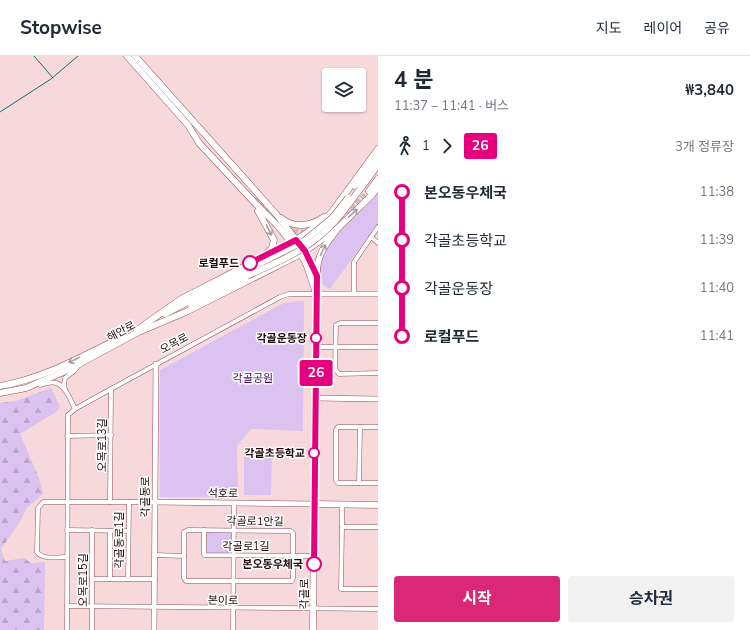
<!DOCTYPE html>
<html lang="ko">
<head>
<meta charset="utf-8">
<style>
  :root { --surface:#fff; --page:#f2f2f3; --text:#1f2937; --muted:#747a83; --line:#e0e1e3; --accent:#db2777 }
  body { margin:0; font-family:"Nunito Sans","Noto Sans KR",sans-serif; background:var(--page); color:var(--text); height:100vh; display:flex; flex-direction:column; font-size:15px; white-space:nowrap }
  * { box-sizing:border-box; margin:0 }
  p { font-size:13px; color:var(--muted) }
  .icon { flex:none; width:22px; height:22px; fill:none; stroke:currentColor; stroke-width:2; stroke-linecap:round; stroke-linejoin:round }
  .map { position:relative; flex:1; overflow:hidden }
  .sheet { display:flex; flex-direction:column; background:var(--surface); width:372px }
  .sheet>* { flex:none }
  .badge { padding:0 8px; border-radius:3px; font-size:14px; line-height:26px }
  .buttons { position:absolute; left:322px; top:12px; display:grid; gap:8px }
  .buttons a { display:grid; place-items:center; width:44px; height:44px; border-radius:4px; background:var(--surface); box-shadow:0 1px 3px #0004; font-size:20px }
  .map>.badge { position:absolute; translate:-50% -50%; box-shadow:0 0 0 2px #fff }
  .legs { display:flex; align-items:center; gap:6px; height:44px; padding:0 16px; font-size:13px }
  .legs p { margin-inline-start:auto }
  .overview { display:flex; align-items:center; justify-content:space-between; height:68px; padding:0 16px }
  h1 { font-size:22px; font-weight:700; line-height:30px }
  .cta { display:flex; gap:8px; margin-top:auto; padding:8px 16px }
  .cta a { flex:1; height:46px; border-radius:4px; background:var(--accent); color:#fff; font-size:16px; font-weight:700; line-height:46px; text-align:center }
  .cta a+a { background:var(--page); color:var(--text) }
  ul { padding:0 16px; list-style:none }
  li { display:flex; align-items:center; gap:14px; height:48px; font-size:15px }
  li i { display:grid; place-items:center; width:6px; height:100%; margin:0 5px; background:currentColor }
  li i::after { content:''; width:10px; height:10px; margin:-5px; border:3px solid; border-radius:50%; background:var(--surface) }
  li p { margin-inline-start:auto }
  li:first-child i { background:linear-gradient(#0000 50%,currentColor 0) }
  li:last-child i { background:linear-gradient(currentColor 50%,#0000 0) }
  header { display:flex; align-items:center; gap:24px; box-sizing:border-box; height:56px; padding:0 20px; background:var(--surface); border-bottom:1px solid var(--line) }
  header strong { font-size:19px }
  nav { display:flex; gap:22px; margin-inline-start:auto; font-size:14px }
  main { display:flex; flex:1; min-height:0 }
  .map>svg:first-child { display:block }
  .forest { fill:url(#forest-firs) }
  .park { fill:#dbc2f0 }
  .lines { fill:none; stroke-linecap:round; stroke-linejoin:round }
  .stream { stroke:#0e736f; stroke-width:1 }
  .tertiary-tunnel { stroke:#d6babd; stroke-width:5; stroke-dasharray:5 2.5; stroke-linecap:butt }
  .minor-casing { stroke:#8e505b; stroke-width:5 }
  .tertiary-casing { stroke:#8e505b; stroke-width:6 }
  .secondary-casing { stroke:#8e505b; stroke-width:7 }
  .primary-casing { stroke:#8e505b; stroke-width:7 }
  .minor { stroke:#fff; stroke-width:4 }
  .tertiary { stroke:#fff; stroke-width:5 }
  .secondary { stroke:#fff; stroke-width:6 }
  .primary { stroke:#fff; stroke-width:6 }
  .primary-bridge-casing { stroke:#8e505b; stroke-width:7; stroke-linecap:butt }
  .primary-bridge { stroke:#fff; stroke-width:6 }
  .oneway { stroke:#a59c9d }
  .line-1-casing { stroke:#fff; stroke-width:9 }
  .line-1 { stroke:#e6007e; stroke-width:6 }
  .stop-1-dot { fill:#fff; stroke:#e6007e; stroke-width:2 }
  .labels { text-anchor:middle; stroke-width:3; stroke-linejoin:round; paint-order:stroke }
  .stop-label { font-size:11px; font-weight:bold; fill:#1e070b; stroke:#fff; text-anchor:end }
  .street-label { font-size:11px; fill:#1e070b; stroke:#fff }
  .park-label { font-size:11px; fill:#430a61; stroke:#fff }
</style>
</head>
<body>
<header>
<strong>Stopwise</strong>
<nav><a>지도</a><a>레이어</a><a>공유</a></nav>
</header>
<main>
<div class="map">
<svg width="378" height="574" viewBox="0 0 378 574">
  <defs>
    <pattern id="forest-firs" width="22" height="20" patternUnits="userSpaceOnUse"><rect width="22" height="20" fill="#dbc2f0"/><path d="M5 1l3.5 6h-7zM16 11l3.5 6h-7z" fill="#bca5cc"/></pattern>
  </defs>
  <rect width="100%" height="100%" fill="#f7d9dc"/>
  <polygon class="forest" points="51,332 60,350 56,356 20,378 39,422 43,438 26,453 21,464 1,493 5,505 24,502 31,507 45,506 44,574 0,574 0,347 16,345"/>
  <g class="park">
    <polygon points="378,134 378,167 330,233 321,227 319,213 328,188"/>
    <polygon points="304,245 303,375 251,373 237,390 238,441 160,441 160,314 284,247"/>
    <polygon points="244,395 272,395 271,439 244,439"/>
    <polygon points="208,476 230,476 232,477 232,496 231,498 208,498 207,497 207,477"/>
  </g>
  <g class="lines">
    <g class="stream">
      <polyline points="34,0 53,22"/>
      <polyline points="0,56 51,23 78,0"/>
    </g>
    <g class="tertiary-tunnel">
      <polyline points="255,142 268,156"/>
      <polyline points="340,163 369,135"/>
      <polyline points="286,172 301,176 309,176"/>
    </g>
    <defs>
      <g id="minor">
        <polyline points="371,181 378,187"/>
        <polyline points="354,238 354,206 378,171"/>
        <polyline points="378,267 340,267 336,269 335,313 339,318 378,317"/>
        <polyline points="316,291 378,291"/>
        <path d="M40,329C45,328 51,325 56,327C66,330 71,345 75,353"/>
        <polyline points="65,334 64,328 65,322 74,315 79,309"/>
        <polyline points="378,371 338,371 336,374 336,425 338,427 378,427"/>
        <polyline points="67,380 111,379"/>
        <polyline points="359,427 360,371"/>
        <polyline points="110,446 111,333"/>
        <polyline points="342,471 342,448"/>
        <polyline points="378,471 342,471 341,533 378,533"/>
        <polyline points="67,474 128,475"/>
        <polygon points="188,474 291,475 293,477 293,522 292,525 186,525 184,522 184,476"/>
        <polyline points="204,474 204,499 314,500"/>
        <polyline points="110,475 110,523"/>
        <polyline points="155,499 184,500"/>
        <path d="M67,501C58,501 42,504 37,496L38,452L43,446H155"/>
        <polyline points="92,523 155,523"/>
        <polyline points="128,523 129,446"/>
        <polyline points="67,550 378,553"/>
        <polyline points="67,574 68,359 75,353 111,333 280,241 289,238 316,238"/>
        <polyline points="92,574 92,474"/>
        <polyline points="233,574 234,447"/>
      </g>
      <g id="tertiary">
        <polyline points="316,238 378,238"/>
        <polyline points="315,342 378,343"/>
        <polyline points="155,446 314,448"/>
        <polyline points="154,574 156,308"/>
      </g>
      <g id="secondary">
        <polyline points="127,0 188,69 199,87 254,146 277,169 301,198 307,210 315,234"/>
        <polyline points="135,0 276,158 305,195 317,220 314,448 313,574"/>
        <polyline points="258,155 274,184 272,192 264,200"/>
        <path d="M281,162C295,173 311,170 324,161"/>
        <path d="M317,216C317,200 326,187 336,175"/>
        <polyline points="314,448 378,449"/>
      </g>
      <g id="primary">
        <polyline points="356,131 378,101"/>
        <polyline points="361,132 378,109"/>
        <polyline points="369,135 378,123"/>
        <polyline points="191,249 247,220"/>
        <polyline points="165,258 245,215"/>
        <polyline points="137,274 181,243 296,184 317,170 331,157 378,93"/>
        <polyline points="141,275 188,255 301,198 338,172 372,139 378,131"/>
        <path d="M0,330C43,323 83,300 122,281"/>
        <polyline points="0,337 26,332 68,314 142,274"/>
      </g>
    </defs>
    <use href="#minor" class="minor-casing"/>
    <use href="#tertiary" class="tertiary-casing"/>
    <use href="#secondary" class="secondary-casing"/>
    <use href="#primary" class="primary-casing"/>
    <use href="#minor" class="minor"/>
    <use href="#tertiary" class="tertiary"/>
    <use href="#secondary" class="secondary"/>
    <use href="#primary" class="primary"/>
    <defs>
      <g id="primary-bridge">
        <polyline points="245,215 304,185 332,162 348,142"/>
        <path d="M247,220C270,209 297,199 317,182C334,169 347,151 360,133"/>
      </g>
    </defs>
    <use href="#primary-bridge" class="primary-bridge-casing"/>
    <use href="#primary-bridge" class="primary-bridge"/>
  </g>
  <defs><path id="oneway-shaft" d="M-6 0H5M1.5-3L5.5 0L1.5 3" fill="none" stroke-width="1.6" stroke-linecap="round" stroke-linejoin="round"/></defs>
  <g class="oneway">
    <use href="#oneway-shaft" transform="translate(353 157) rotate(-44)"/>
    <use href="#oneway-shaft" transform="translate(269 174) rotate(64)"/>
    <use href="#oneway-shaft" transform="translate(323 194) rotate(-65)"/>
    <use href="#oneway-shaft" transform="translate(74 304) rotate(155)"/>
  </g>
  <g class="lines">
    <defs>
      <polyline id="line-1" points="250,207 296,184 305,195 317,220 314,508"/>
    </defs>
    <use href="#line-1" class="line-1-casing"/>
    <use href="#line-1" class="line-1"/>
  </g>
  <g class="stop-1-dot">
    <circle cx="250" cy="207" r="7"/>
    <circle cx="316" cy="282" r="5"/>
    <circle cx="314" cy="397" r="5"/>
    <circle cx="314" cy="508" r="7"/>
  </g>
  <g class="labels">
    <g class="stop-label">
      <text x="239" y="211">로컬푸드</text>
      <text x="307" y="286">각골운동장</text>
      <text x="305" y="401">각골초등학교</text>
      <text x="303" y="512">본오동우체국</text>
    </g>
    <g class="street-label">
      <text transform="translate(121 275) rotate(-28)" y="4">해안로</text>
      <text transform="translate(174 287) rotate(-28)" y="4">오목로</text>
      <text transform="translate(102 389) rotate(-90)" y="4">오목로13길</text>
      <text transform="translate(223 437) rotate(1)" y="4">석호로</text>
      <text transform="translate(145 441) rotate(-90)" y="4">각골동로</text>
      <text transform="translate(255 465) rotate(1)" y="4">각골로1안길</text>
      <text transform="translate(119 484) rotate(-90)" y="4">각골동로1길</text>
      <text x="246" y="494">각골로1길</text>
      <text transform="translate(83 524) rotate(-90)" y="4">오목로15길</text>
      <text transform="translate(304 538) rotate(-90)" y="4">각골로</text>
      <text transform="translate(223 544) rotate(1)" y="4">본이로</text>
    </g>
    <g class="park-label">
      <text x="253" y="326">각골공원</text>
    </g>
  </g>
</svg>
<div class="buttons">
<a><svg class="icon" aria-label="layers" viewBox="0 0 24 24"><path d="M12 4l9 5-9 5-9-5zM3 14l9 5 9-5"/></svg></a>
</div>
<b class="badge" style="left:316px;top:317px;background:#e6007e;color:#fff">26</b>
</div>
<section class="sheet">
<div class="overview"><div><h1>4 분</h1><p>11:37 – 11:41 · 버스</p></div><b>₩3,840</b></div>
<div class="legs"><svg class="icon" aria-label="walk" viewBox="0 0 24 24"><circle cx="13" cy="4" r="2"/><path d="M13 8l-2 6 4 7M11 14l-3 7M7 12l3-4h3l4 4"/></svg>1<svg class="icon" aria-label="forward" viewBox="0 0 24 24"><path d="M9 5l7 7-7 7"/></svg><b class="badge" style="background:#e6007e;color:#fff">26</b><p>3개 정류장</p></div>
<ul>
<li><i style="color:#e6007e"></i><b>본오동우체국</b><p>11:38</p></li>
<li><i style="color:#e6007e"></i><span>각골초등학교</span><p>11:39</p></li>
<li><i style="color:#e6007e"></i><span>각골운동장</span><p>11:40</p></li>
<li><i style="color:#e6007e"></i><b>로컬푸드</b><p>11:41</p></li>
</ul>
<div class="cta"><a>시작</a><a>승차권</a></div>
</section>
</main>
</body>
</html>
